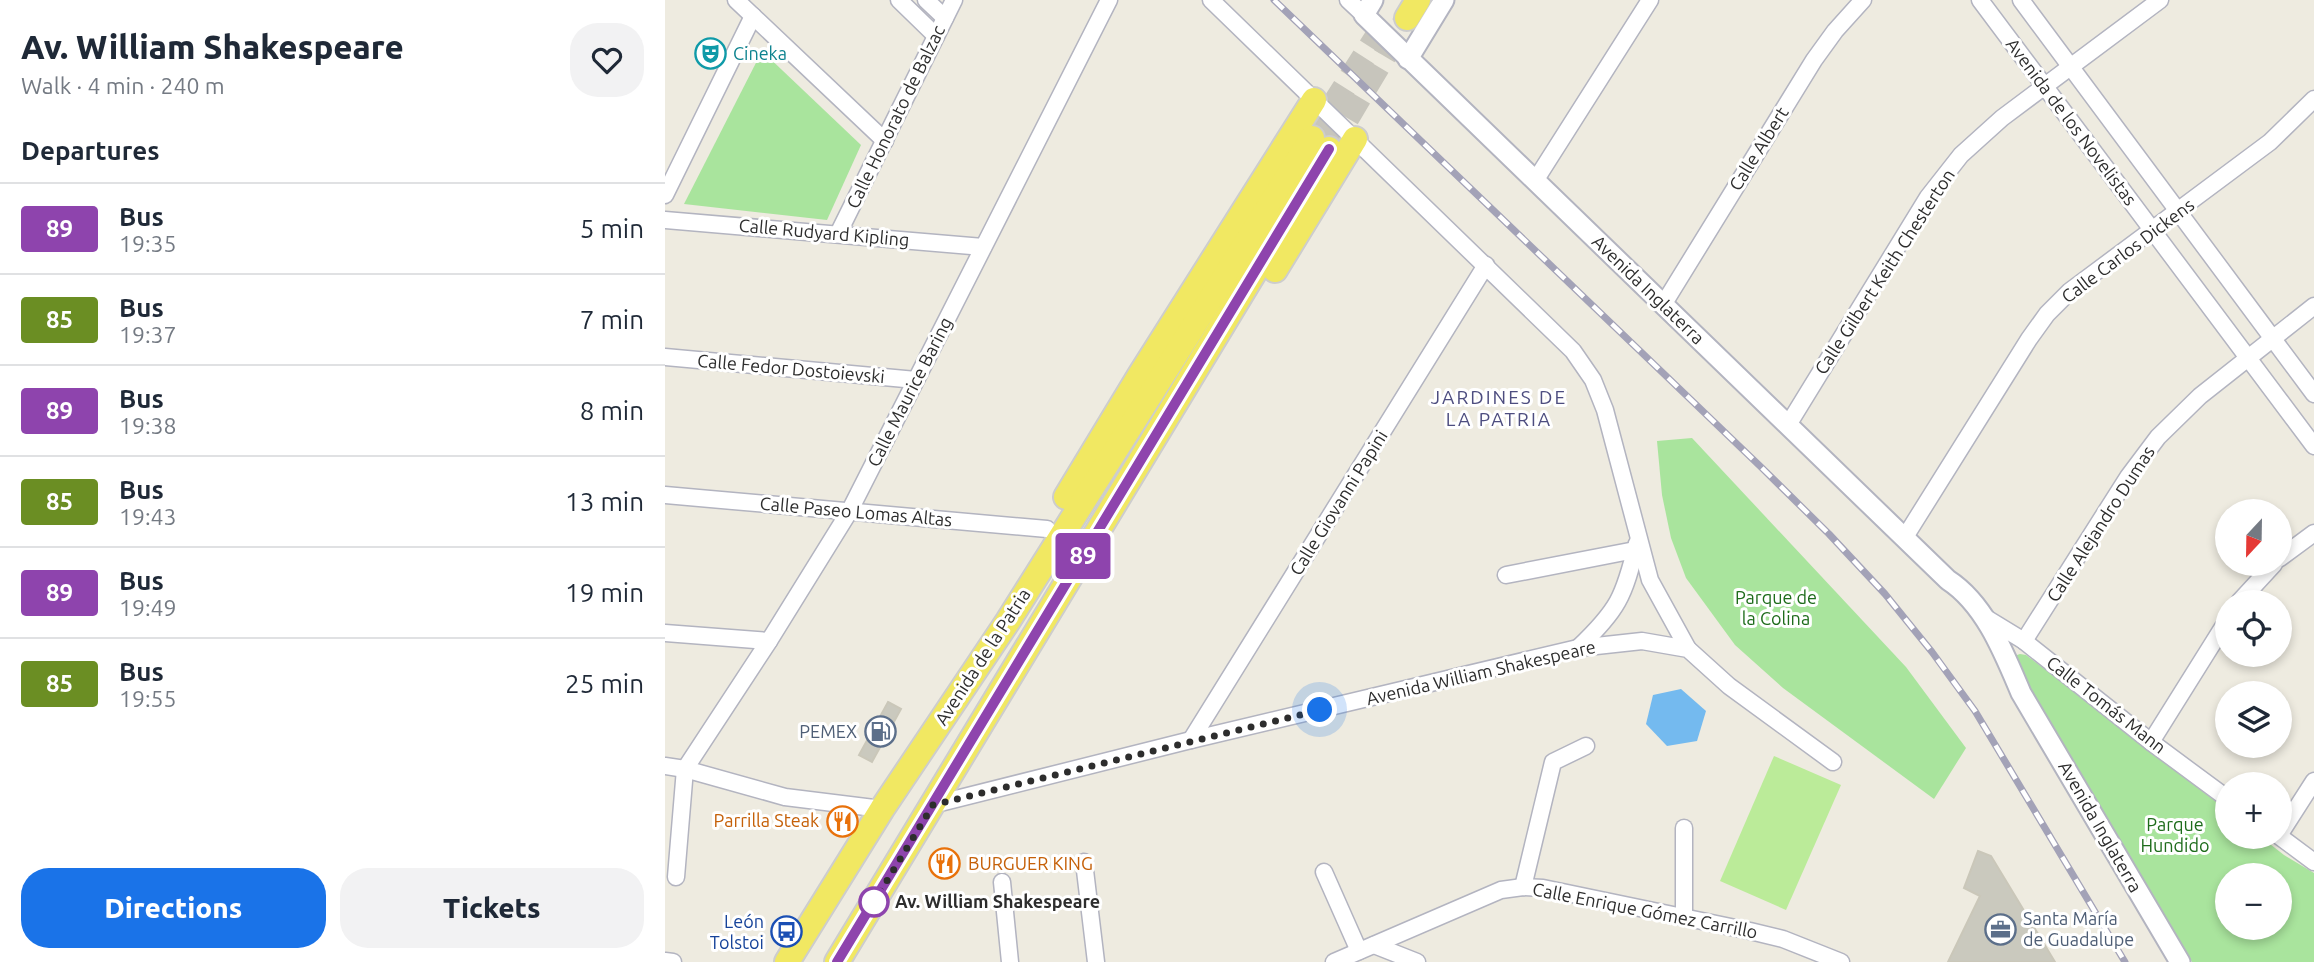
<!DOCTYPE html>
<html lang="en">
<head>
<meta charset="utf-8">
<style>
  :root { --surface:#fff; --page:#f2f2f3; --text:#1f2937; --muted:#747a83; --line:#e0e1e3; --accent:#1a73e8 }
  body { margin:0; font-family:Ubuntu,sans-serif; background:var(--page); color:var(--text); height:100vh; display:flex; flex-direction:column; font-size:26px; white-space:nowrap }
  * { box-sizing:border-box; margin:0 }
  p { font-size:23px; color:var(--muted) }
  .icon { flex:none; width:38px; height:38px; fill:none; stroke:currentColor; stroke-width:2; stroke-linecap:round; stroke-linejoin:round }
  .map { position:relative; flex:1; overflow:hidden }
  .sheet { display:flex; flex-direction:column; background:var(--surface); width:665px }
  .sheet>* { flex:none }
  .badge { padding:0 14px; border-radius:5px; font-size:24px; line-height:46px }
  .needle { width:46px; rotate:202deg }
  .controls { position:absolute; left:1550px; top:499px; display:grid; gap:14px }
  .controls a { display:grid; place-items:center; width:77px; height:77px; border-radius:50%; background:var(--surface); box-shadow:0 4px 10px #0003; font-size:35px }
  .you { position:absolute; width:35px; height:35px; margin:-18px; border:5px solid #fff; border-radius:50%; background:#1a73e8; box-shadow:0 0 0 10px #1a73e833 }
  .map>.badge { position:absolute; translate:-50% -50%; box-shadow:0 0 0 4px #fff }
  h2 { padding:0 21px; font-size:26px; line-height:63px }
  .round { display:grid; place-items:center; flex:none; width:74px; height:74px; border-radius:28px; background:var(--page) }
  .headline { display:flex; align-items:center; justify-content:space-between; height:119px; padding:0 21px }
  h1 { font-size:33px; font-weight:800; line-height:52px }
  .primary-button { display:flex; gap:14px; margin-top:auto; padding:14px 21px }
  .primary-button a { flex:1; height:80px; border-radius:28px; background:var(--accent); color:#fff; font-size:28px; font-weight:800; line-height:80px; text-align:center }
  .primary-button a+a { background:var(--page); color:var(--text) }
  ul { padding:0; list-style:none }
  li { display:flex; align-items:center; gap:21px; height:91px; padding:0 21px; border-top:2px solid var(--line) }
  li div { flex:1 }
  li b { display:block; font-size:26px }
  li em { font-style:normal }
  li .badge { min-width:77px; font-weight:700; text-align:center }
  main { display:flex; flex:1; min-height:0 }
  .map>svg:first-child { display:block }
  .green { fill:#a9e49d; fill-rule:evenodd }
  .pitch { fill:#bbeb99 }
  .water { fill:#74baef }
  .building { fill:#cac9be; stroke:#cac7b9; stroke-width:2 }
  .lines { fill:none; stroke-linecap:round; stroke-linejoin:round }
  .primary-tunnel { stroke:#c7c5bc; stroke-width:24; stroke-dasharray:24 12; stroke-linecap:butt }
  .minor-casing { stroke:#b3b4c0; stroke-width:19 }
  .tertiary-casing { stroke:#b3b4c0; stroke-width:23 }
  .primary-casing { stroke:#cdcdcd; stroke-width:28 }
  .minor { stroke:#fff; stroke-width:16 }
  .tertiary { stroke:#fff; stroke-width:19 }
  .primary { stroke:#f1e862; stroke-width:24 }
  .rail-casing { stroke:#a3a2b7; stroke-width:7 }
  .rail { stroke:#fff; stroke-width:4.5; stroke-dasharray:13; stroke-linecap:butt }
  .line-casing { stroke:#fff; stroke-width:16 }
  .line { stroke:#8e44ad; stroke-width:10 }
  .walk { stroke:#2d2d2d; stroke-width:7; stroke-dasharray:0 12.6 }
  .stop-dot { fill:#fff; stroke:#8e44ad; stroke-width:3.5 }
  .labels { text-anchor:middle; stroke-width:6; stroke-linejoin:round; paint-order:stroke }
  .culture-label { font-size:18px; fill:#0d838f; stroke:#fff; text-anchor:start }
  .street-label { font-size:18px; fill:#2d2d2d; stroke:#fff }
  .park-label { font-size:18px; fill:#1e6c1b; stroke:#fff }
  .service-label { font-size:18px; fill:#4e5e75; stroke:#fff; text-anchor:end }
  .food-label { font-size:18px; fill:#c56008; stroke:#fff; text-anchor:end }
  .stop-label { font-size:18px; font-weight:bold; fill:#2d2d2d; stroke:#fff; text-anchor:start }
  .transit-label { font-size:18px; fill:#164399; stroke:#fff; text-anchor:end }
  .neighbourhood-label { font-size:19px; letter-spacing:2px; fill:#4d4d7f; stroke:#fff }
</style>
</head>
<body>
<main>
<section class="sheet">
<div class="headline"><div><h1>Av. William Shakespeare</h1><p>Walk · 4 min · 240 m</p></div><a class="round"><svg class="icon" aria-label="heart" viewBox="0 0 24 24"><path d="M12 20l-8-8c-3-5 5-10 8-4 3-6 11-1 8 4z"/></svg></a></div>
<h2>Departures</h2>
<ul>
<li><span class="badge" style="background:#8e44ad;color:#fff">89</span><div><b>Bus</b><p>19:35</p></div><em>5 min</em></li>
<li><span class="badge" style="background:#6b8e23;color:#fff">85</span><div><b>Bus</b><p>19:37</p></div><em>7 min</em></li>
<li><span class="badge" style="background:#8e44ad;color:#fff">89</span><div><b>Bus</b><p>19:38</p></div><em>8 min</em></li>
<li><span class="badge" style="background:#6b8e23;color:#fff">85</span><div><b>Bus</b><p>19:43</p></div><em>13 min</em></li>
<li><span class="badge" style="background:#8e44ad;color:#fff">89</span><div><b>Bus</b><p>19:49</p></div><em>19 min</em></li>
<li><span class="badge" style="background:#6b8e23;color:#fff">85</span><div><b>Bus</b><p>19:55</p></div><em>25 min</em></li>
</ul>
<div class="primary-button"><a>Directions</a><a>Tickets</a></div>
</section>
<div class="map">
<svg width="1649" height="962" viewBox="0 0 1649 962">
  <rect width="100%" height="100%" fill="#eeebe0"/>
  <g class="green">
    <polygon points="97,51 196,145 162,220 19,204"/>
    <polygon points="1027,438 1241,667 1301,748 1269,799 1118,688 1070,645 1021,578 1006,538 997,495 992,441"/>
    <path d="M1355,654L1361,655L1389,676L1563,811V836L1596,837L1619,855L1649,873V962H1527L1349,663L1352,655ZM1563,875H1615V928H1563Z"/>
  </g>
  <polygon class="pitch" points="1109,756 1176,785 1121,910 1055,881"/>
  <polygon class="water" points="1016,689 1041,711 1032,741 1002,746 981,724 988,695"/>
  <g class="building">
    <polygon points="223,702 236,709 207,762 194,755"/>
    <polygon points="1313,851 1326,856 1390,962 1283,962 1315,896 1299,888"/>
  </g>
  <g class="lines">
    <g class="primary-tunnel">
      <polyline points="647,138 714,33"/>
      <polyline points="664,149 742,18"/>
    </g>
    <defs>
      <g id="minor">
        <polyline points="71,0 220,141"/>
        <polyline points="234,0 271,36"/>
        <polyline points="261,0 280,18"/>
        <polyline points="546,0 908,351 928,380 940,410 985,580 1023,649"/>
        <polyline points="683,0 699,15"/>
        <polyline points="1315,0 1649,446"/>
        <polyline points="1356,0 1649,394"/>
        <polyline points="870,181 985,0"/>
        <polyline points="0,195 88,16"/>
        <polyline points="0,220 318,247"/>
        <polyline points="173,234 289,0"/>
        <polyline points="998,305 1149,60 1170,31 1198,0"/>
        <polyline points="0,357 251,380"/>
        <polyline points="1123,425 1263,197 1296,155 1337,118 1495,0"/>
        <polyline points="0,495 382,529"/>
        <polyline points="1240,537 1364,339 1382,314 1405,291 1605,142 1649,99"/>
        <polyline points="1615,558 1649,533"/>
        <polyline points="841,575 970,550"/>
        <polyline points="1574,602 1609,564"/>
        <polyline points="1318,616 1359,641 1486,742 1563,799"/>
        <polyline points="0,633 104,641"/>
        <polyline points="1359,641 1463,477 1493,437 1535,396 1649,306"/>
        <path d="M913,648C953,610 959,597 972,543"/>
        <polyline points="526,740 821,265"/>
        <polyline points="1486,742 1563,619"/>
        <polyline points="0,766 20,769 120,797 217,809"/>
        <polyline points="267,805 526,740 913,648 977,641 1023,649 1064,686 1168,762"/>
        <polyline points="1615,834 1649,781"/>
        <polyline points="1614,836 1649,862"/>
        <polyline points="419,862 431,962"/>
        <polyline points="659,872 694,951"/>
        <polyline points="11,877 20,769 104,641 184,512 444,0"/>
        <polyline points="337,882 345,962"/>
        <polyline points="858,887 888,762 921,746"/>
        <polyline points="1019,917 1019,828"/>
        <polyline points="709,945 752,962"/>
        <polyline points="0,961 8,962"/>
        <polyline points="669,962 836,890 858,887 878,888 1085,931 1118,939 1176,962"/>
      </g>
      <g id="tertiary">
        <path d="M708,0L699,15L1283,580C1320,604 1339,653 1356,693L1515,962"/>
        <polyline points="743,59 779,0"/>
      </g>
      <g id="primary">
        <polyline points="742,18 753,0"/>
        <polyline points="610,270 690,139"/>
        <polyline points="401,497 475,375 649,100"/>
        <polyline points="122,962 217,809 343,621 647,138"/>
        <polyline points="172,962 664,149"/>
      </g>
    </defs>
    <use href="#minor" class="minor-casing"/>
    <use href="#tertiary" class="tertiary-casing"/>
    <use href="#primary" class="primary-casing"/>
    <use href="#minor" class="minor"/>
    <use href="#tertiary" class="tertiary"/>
    <use href="#primary" class="primary"/>
    <defs>
      <polyline id="rail" points="609,0 1096,467 1164,534 1220,594 1267,652 1310,711 1460,962"/>
    </defs>
    <use href="#rail" class="rail-casing"/>
    <use href="#rail" class="rail"/>
  </g>
  <g class="lines">
    <defs>
      <polyline id="line" points="172,962 664,149"/>
    </defs>
    <use href="#line" class="line-casing"/>
    <use href="#line" class="line"/>
    <polyline class="walk" points="209,902 268,805 655,710"/>
  </g>
  <defs>
    <symbol id="theatre-ring" viewBox="-11 -11 22 22"><circle r="9.5" fill="#fff" stroke="#0f9aa8" stroke-width="1.5"/><path d="M-5-5.5Q0-4 5-5.5V0Q5 5 0 6Q-5 5-5 0ZM-3.3-2.5H-1v1.5H-3.3ZM1-2.5H3.3v1.5H1ZM-2.8 1Q0 5.5 2.8 1Z" fill="#0f9aa8"/></symbol>
    <symbol id="fuel-ring" viewBox="-11 -11 22 22"><circle r="9.5" fill="#fff" stroke="#5c6f8a" stroke-width="1.5"/><path d="M-5.5-6h7V0h2V4h1.3V-2.5L3-4.5l.8-.8L6-3V5H2.5V1h-1V6h-7ZM-4.2-4.7v3.2H.2V-4.7Z" fill="#5c6f8a"/></symbol>
    <symbol id="restaurant-ring" viewBox="-11 -11 22 22"><circle r="9.5" fill="#fff" stroke="#e8710a" stroke-width="1.5"/><path d="M-5-6h1v4h1v-4h1v4h1v-4h1v5L-1.5 .5V6h-2V.5L-5-1ZM5-6V6H3V1.5H1.5Q1.5-4 5-6Z" fill="#e8710a"/></symbol>
    <symbol id="office-ring" viewBox="-11 -11 22 22"><circle r="9.5" fill="#fff" stroke="#5c6f8a" stroke-width="1.5"/><path d="M-6-3h4V-5.5h4V-3h4V5H-6ZM-1-4.5V-3h2v-1.5ZM-6 0V1H6V0Z" fill="#5c6f8a"/></symbol>
    <symbol id="bus-ring" viewBox="-11 -11 22 22"><circle r="9.5" fill="#fff" stroke="#1a4fb4" stroke-width="1.5"/><path d="M-5-6H5V4H4V6H2V4H-2V6H-4V4H-5ZM-3.5-4V0h7V-4ZM-3.5 1.2v1.5H-2V1.2ZM2 1.2v1.5H3.5V1.2Z" fill="#1a4fb4"/></symbol>
  </defs>
  <g fill-rule="evenodd">
    <use href="#theatre-ring" x="28" y="36" width="35" height="35"/>
    <use href="#fuel-ring" x="198" y="714" width="35" height="35"/>
    <use href="#restaurant-ring" x="160" y="804" width="35" height="35"/>
    <use href="#restaurant-ring" x="262" y="846" width="35" height="35"/>
    <use href="#office-ring" x="1318" y="912" width="35" height="35"/>
    <use href="#bus-ring" x="104" y="914" width="35" height="35"/>
  </g>
  <circle class="stop-dot" cx="209" cy="902" r="14"/>
  <g class="labels">
    <g class="culture-label">
      <text x="68" y="60">Cineka</text>
    </g>
    <g class="street-label">
      <text transform="translate(231 117) rotate(-64)" y="6">Calle Honorato de Balzac</text>
      <text transform="translate(1406 122) rotate(53)" y="6">Avenida de los Novelistas</text>
      <text transform="translate(1094 149) rotate(-58)" y="6">Calle Albert</text>
      <text transform="translate(159 233) rotate(5)" y="6">Calle Rudyard Kipling</text>
      <text transform="translate(1463 251) rotate(-37)" y="6">Calle Carlos Dickens</text>
      <text transform="translate(1220 272) rotate(-57)" y="6">Calle Gilbert Keith Chesterton</text>
      <text transform="translate(983 290) rotate(44)" y="6">Avenida Inglaterra</text>
      <text transform="translate(126 369) rotate(5)" y="6">Calle Fedor Dostoievski</text>
      <text transform="translate(245 392) rotate(-63)" y="6">Calle Maurice Baring</text>
      <text transform="translate(674 503) rotate(-58)" y="6">Calle Giovanni Papini</text>
      <text transform="translate(191 512) rotate(5)" y="6">Calle Paseo Lomas Altas</text>
      <text transform="translate(1436 524) rotate(-57)" y="6">Calle Alejandro Dumas</text>
      <text transform="translate(318 657) rotate(-57)" y="6">Avenida de la Patria</text>
      <text transform="translate(816 673) rotate(-13)" y="6">Avenida William Shakespeare</text>
      <text transform="translate(1441 705) rotate(38)" y="6">Calle Tomás Mann</text>
      <text transform="translate(1435 827) rotate(60)" y="6">Avenida Inglaterra</text>
      <text transform="translate(980 911) rotate(11)" y="6">Calle Enrique Gómez Carrillo</text>
    </g>
    <g class="park-label">
      <text x="1111" y="604">Parque de<tspan x="1111" dy="21">la Colina</tspan></text>
      <text x="1510" y="831">Parque<tspan x="1510" dy="21">Hundido</tspan></text>
    </g>
    <g class="service-label">
      <text x="192" y="738">PEMEX</text>
      <text x="1358" y="925" text-anchor="start">Santa María<tspan x="1358" dy="21">de Guadalupe</tspan></text>
    </g>
    <g class="food-label">
      <text x="154" y="827">Parrilla Steak</text>
      <text x="303" y="870" text-anchor="start">BURGUER KING</text>
    </g>
    <g class="stop-label">
      <text x="230" y="908">Av. William Shakespeare</text>
    </g>
    <g class="transit-label">
      <text x="99" y="928">León<tspan x="99" dy="21">Tolstoi</tspan></text>
    </g>
    <g class="neighbourhood-label">
      <text x="834" y="404">JARDINES DE<tspan x="834" dy="22">LA PATRIA</tspan></text>
    </g>
  </g>
</svg>
<div class="controls">
<a><svg class="needle" viewBox="-14 -14 28 28"><path d="M0-13l5 13h-10z" fill="#e53935"/><path d="M0 13l5-13h-10z" fill="#747a83"/></svg></a>
<a><svg class="icon" aria-label="locate" viewBox="0 0 24 24"><circle cx="12" cy="12" r="6"/><path d="M12 2v4M12 18v4M2 12h4M18 12h4"/></svg></a>
<a><svg class="icon" aria-label="layers" viewBox="0 0 24 24"><path d="M12 4l9 5-9 5-9-5zM3 14l9 5 9-5"/></svg></a>
<a>+</a>
<a>−</a>
</div>
<div class="you" style="left:655px;top:710px"></div>
<b class="badge" style="left:418px;top:556px;background:#8e44ad;color:#fff">89</b>
</div>
</main>
</body>
</html>
